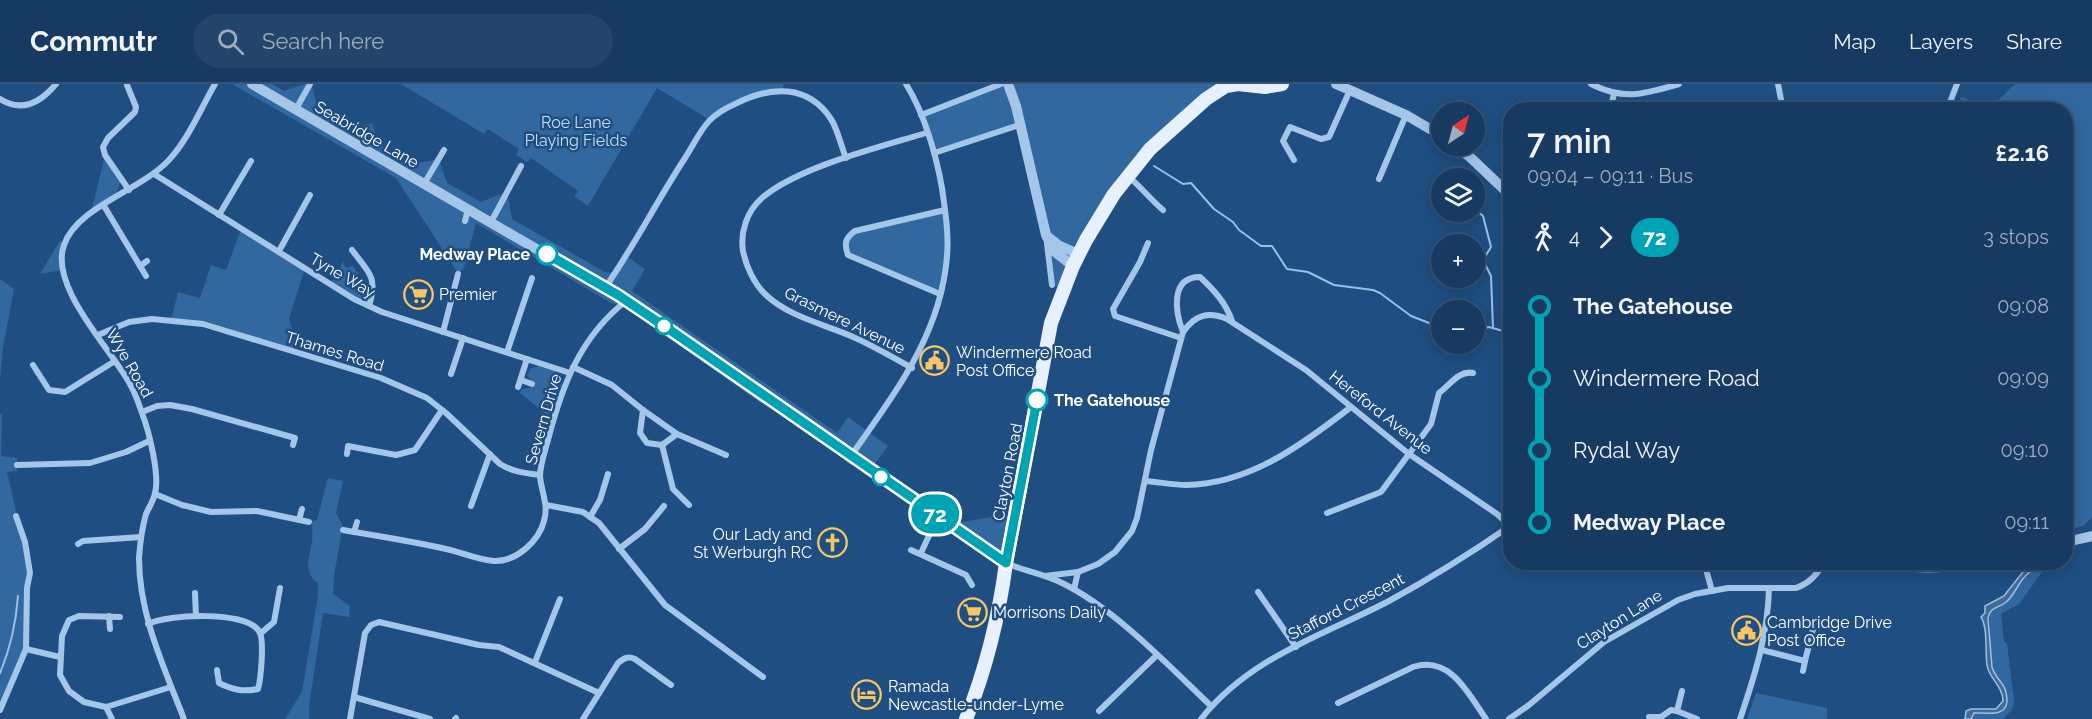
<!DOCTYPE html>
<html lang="en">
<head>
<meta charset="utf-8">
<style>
  :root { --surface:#173a62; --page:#24456b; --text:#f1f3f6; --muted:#9eadbe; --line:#365477 }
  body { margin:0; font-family:Raleway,sans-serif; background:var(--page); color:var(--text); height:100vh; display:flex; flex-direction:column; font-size:22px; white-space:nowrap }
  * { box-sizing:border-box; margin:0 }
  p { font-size:20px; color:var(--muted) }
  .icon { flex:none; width:33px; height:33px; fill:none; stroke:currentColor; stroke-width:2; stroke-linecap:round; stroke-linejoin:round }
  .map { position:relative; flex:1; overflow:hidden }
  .drawer { position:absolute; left:1503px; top:18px; width:570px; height:468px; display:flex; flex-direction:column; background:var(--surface); border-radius:24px; box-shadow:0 3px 15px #0003,0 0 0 2px var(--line) }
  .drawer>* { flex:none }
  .badge { padding:0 12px; border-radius:20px; font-size:21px; line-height:39px }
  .needle { width:39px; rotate:36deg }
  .fabs { position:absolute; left:1431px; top:18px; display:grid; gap:12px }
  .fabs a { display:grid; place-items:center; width:54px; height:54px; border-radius:50%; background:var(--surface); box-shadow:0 3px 15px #0003,0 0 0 2px var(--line); font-size:30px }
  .map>.badge { position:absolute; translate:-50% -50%; box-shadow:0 0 0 3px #fff }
  .legs { display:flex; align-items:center; gap:9px; height:66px; padding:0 24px; font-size:20px }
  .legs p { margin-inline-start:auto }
  .headline { display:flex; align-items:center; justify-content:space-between; height:102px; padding:0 24px }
  h1 { font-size:33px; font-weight:600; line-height:45px }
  ul { padding:0 24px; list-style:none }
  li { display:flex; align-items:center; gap:21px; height:72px; font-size:22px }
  li i { display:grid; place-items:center; width:9px; height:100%; margin:0 8px; background:currentColor }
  li i::after { content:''; width:15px; height:15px; margin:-8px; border:4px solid; border-radius:50%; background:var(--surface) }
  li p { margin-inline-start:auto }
  li:first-child i { background:linear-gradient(#0000 50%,currentColor 0) }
  li:last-child i { background:linear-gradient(currentColor 50%,#0000 0) }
  header { display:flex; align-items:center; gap:36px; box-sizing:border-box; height:84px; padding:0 30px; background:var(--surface); border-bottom:2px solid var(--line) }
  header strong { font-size:28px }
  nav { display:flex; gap:33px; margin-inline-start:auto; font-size:21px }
  .search { width:420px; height:54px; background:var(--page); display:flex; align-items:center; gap:15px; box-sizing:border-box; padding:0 21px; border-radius:33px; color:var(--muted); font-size:22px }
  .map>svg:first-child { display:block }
  .green { fill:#3268a0 }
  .water { fill:#47698f; stroke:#98c1ea; stroke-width:1.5 }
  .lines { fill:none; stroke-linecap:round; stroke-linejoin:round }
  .stream { stroke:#98c1ea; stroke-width:2 }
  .minor { stroke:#a4c6e9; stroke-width:6 }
  .tertiary { stroke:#a4c6e9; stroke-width:10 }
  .primary { stroke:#e7f1fe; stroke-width:14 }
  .line-1-casing { stroke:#fff; stroke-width:14 }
  .line-1 { stroke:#00a3b4; stroke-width:9 }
  .stop-1-dot { fill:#fff; stroke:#00a3b4; stroke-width:3 }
  .labels { text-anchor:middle; stroke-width:5; stroke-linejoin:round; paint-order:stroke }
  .park-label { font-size:16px; fill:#c9dff7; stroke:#1f4e82 }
  .street-label { font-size:16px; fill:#fff; stroke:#1f4e82 }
  .stop-label { font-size:16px; font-weight:bold; fill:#fff; stroke:#1f4e82; text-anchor:end }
  .poi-label { font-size:16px; fill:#fff; stroke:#1f4e82; text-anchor:start }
</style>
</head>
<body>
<header>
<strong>Commutr</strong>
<div class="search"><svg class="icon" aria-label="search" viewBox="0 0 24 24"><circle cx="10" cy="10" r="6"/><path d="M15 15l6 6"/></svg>Search here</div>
<nav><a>Map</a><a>Layers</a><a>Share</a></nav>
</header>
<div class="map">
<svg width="2092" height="635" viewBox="0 0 2092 635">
  <rect width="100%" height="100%" fill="#1f4e82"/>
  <g class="green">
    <polygon points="232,0 272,0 284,7 305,0 312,2 318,26 352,45 372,39 379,60 414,80 439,75 447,99 481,118 503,109 508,112 512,135 605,188 616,189 626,172 645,185 632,207 837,349 848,333 888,362 874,381 873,387 770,316 767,323 621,221 611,219 476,139 464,184 458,189 396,94"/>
    <polygon points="401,0 784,0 782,7 753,12 710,36 657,4 588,122 574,112 578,107 531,74 527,78 516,71 519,65 488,45 484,50"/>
    <polygon points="1001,0 1218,0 1114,110 1064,205 1052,201 1046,150 1019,41 934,69 921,31"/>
    <polygon points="2015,0 2092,0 2092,433 2083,442 2066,447 2066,26 1957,26 1961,13 1991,23"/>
    <path d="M105,71L121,94C117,115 108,119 91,129Z"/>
    <polygon points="945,126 947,149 940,210 848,171 847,153 855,147"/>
    <polygon points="241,145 305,184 289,235 294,252 294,268 203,240 171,237 178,208 200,214 211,181 226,186"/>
    <polygon points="62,157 63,186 40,190 59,158"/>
    <polygon points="343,178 346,184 353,182 365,200 374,199 369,222 330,200"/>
    <polygon points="0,195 14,205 3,264 0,296"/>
    <path d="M539,282C545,284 557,286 561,292C566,300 552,324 548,332L519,308L522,305L534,303L535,301L527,291L531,284Z"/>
    <polygon points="0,330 2,330 1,372 17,374 17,387 7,388 30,489 26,565 0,626"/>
    <path d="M328,394L343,397L336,429L343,442L334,491L333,510L350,522L349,533L323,529L309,622V635H285L302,608L318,512V499C303,489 309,473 312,458C313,451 312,444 312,437L317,436Z"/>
    <polygon points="1016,429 1006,479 949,440"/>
    <path d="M2038,479H2061L2047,481L2019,520L2001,530L2004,558L2007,559L2014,617L2012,626L2002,635H1971L1974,629L2003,627L2004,603L1993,588L1992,583L1989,529C1994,524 1999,523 2005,519C2013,513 2017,503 2022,496C2027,489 2034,486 2038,479Z"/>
    <polygon points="1756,609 1827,624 1827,635 1747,635"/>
  </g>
  <path class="water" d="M2030,479H2038C2034,486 2027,489 2022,496C2016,504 2013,513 2005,519C1998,524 1990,523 1988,534L1992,583C1994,591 2000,596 2004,603C2006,607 2007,613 2007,618C2005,634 1986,628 1974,629L1971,635H1965L1966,627L1971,625H1996L2003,617C2003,602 1989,595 1987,581C1985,568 1988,544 1981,533L1985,529V522L2004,512Z"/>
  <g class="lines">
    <g class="stream">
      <polyline points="1154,82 1183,100 1191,99 1214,125 1233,138 1239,146 1261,162 1272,162 1287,185 1308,188 1334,201 1373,206 1380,209 1411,232 1442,244"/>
      <polyline points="1444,90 1448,94"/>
      <polyline points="1474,124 1483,132 1491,163 1483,176 1491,192 1493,244"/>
      <polyline points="1474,247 1489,243 1510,249"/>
      <path d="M0,589C11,563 16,539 18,512"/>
    </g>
    <g class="minor">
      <path d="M1591,0C1625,17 1644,10 1679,0"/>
      <polyline points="1778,0 1783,26"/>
      <polyline points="127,1 136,23 135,28 108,54 103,63 105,71 129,106"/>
      <path d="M0,15C22,29 41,18 56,0"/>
      <polyline points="296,25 310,0"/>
      <polyline points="1610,26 1614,10"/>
      <polyline points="1947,26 1957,0"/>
      <polyline points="921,31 1001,0"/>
      <polyline points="934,69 1019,41"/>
      <polyline points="1294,76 1283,57 1290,43 1321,55 1329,53 1350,6"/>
      <polyline points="154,90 354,215 382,228 570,289"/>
      <path d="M1129,93C1141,103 1150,115 1163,126"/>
      <polyline points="1379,95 1406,31"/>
      <polyline points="424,100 444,66"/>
      <polyline points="104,122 146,192"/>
      <polyline points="219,131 251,77"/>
      <polyline points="465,137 468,125"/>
      <polyline points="491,138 521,82"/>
      <polyline points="1148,159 1140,178 1113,225 1115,232 1181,254"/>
      <polyline points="1047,160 1052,201"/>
      <path d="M352,166C369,189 378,192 369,222"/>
      <polyline points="279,167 310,111"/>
      <polyline points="140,182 147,177"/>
      <path d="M605,204C634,162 657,117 685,74C693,62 700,46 710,36C717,29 728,23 737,19C771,2 808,0 831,35C838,46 841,62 846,74"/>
      <path d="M940,210L848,171C844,160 845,154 855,147L945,126"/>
      <polyline points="443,248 458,190"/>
      <path d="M1183,248C1175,228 1170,193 1200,193C1214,206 1226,219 1232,237"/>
      <path d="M98,251L129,238L152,235L203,240L381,294L427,314L446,329L500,380C513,388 525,389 540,391"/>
      <polyline points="507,268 532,194"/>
      <polyline points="33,281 49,306 65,308 115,277"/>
      <polyline points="573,283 612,301 643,326 677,350 726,371"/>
      <path d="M912,284C892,273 872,261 851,252C823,240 788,232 766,211C754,200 746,182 743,167C740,148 747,127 762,114C798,83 880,63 926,49"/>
      <polyline points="451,290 463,254"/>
      <polyline points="521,296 532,300"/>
      <polyline points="518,303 527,275"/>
      <polyline points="643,326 640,349 647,359 662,361 677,350"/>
      <polyline points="142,328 157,322 170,321 192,325 295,354 293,361"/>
      <polyline points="662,361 673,405 689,421"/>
      <polyline points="347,370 348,362 396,371 415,366 442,326"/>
      <path d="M851,372C894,310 941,251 947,172C949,149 945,126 942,104C936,70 924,29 906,0"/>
      <polyline points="17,381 90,379 126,368 149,357"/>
      <path d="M1145,397C1159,398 1173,401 1186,401C1250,400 1303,360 1351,323"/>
      <polyline points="155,410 182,421 211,428 257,427 309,438"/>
      <polyline points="546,421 583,428 599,439 665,521 763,593"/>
      <polyline points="471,422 490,370"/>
      <path d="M1327,429L1381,408L1431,340L1439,309C1450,301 1459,286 1473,289"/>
      <polyline points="590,433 600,416 608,390"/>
      <polyline points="299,436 302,425"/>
      <path d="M343,446C377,452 412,457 446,465C461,468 478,476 494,477C516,478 539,457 544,437C549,421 541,407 540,392C540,381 545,367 548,356C562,302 580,253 626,217"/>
      <polyline points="354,448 357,438"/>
      <polyline points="78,460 83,457 141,453"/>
      <polyline points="619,465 645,445 664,422"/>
      <polyline points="911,466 966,491 972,501"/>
      <polyline points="921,469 938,432"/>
      <polyline points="1704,478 1712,507"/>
      <path d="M1006,479C1024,487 1044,490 1062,499C1114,524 1169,582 1211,622"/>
      <path d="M1045,492L1078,488L1098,480L1115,468L1132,447L1137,434L1151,366L1183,248C1195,231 1208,227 1227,235L1306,286L1409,370L1497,430L1510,442"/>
      <polyline points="1074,505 1078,488"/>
      <polyline points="1258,508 1296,563"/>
      <polyline points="195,509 196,532"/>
      <polyline points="109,532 110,545"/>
      <polyline points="120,533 79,532 69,536 62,552 60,591 69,607 84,618 106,623 171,603"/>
      <path d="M148,540C167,530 250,526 260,549C264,558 261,595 258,605C243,608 233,606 219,599L217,586"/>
      <polyline points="261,549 274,538 280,504"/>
      <polyline points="26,565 60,573"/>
      <polyline points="1762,566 1805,577 1814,541"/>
      <polyline points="535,578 560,515"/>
      <polyline points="1803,587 1805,577"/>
      <polyline points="354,613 430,635"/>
      <path d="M1338,619L1413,583C1450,571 1468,609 1486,635"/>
      <polyline points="106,623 112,635"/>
      <polyline points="0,626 26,565 27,504 30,489 25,458 16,432"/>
      <polyline points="1099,627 1157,571"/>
      <polyline points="1677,627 1682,607"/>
      <polyline points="1649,633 1661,633 1671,626 1677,627 1697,635"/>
      <path d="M184,635C164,583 139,531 139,474C140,460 142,444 146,430C149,423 154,416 155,409C160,392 149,347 142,329C139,320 135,309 130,300C111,265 49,203 64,161C77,123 139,107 168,77C188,56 200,26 215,0"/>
      <polyline points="350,635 365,549 371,541 379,538 479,561 499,563 599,609"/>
      <polyline points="455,635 456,634"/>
      <path d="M583,635L618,579C624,574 628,572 635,575L671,601"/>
      <path d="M1201,635C1250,573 1322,552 1389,517C1431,494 1471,469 1510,442"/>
      <path d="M1509,635L1529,621L1604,558L1678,516L1695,510L1728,504H1796C1810,499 1816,491 1825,478"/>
      <path d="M1740,635C1755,591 1768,550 1769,504"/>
    </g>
    <g class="tertiary">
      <polyline points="252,0 626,217 1006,479"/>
      <polyline points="1008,0 1016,22 1046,151 1054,167 1073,182"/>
      <polyline points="1336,0 1406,31 1442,52"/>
      <polyline points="1454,62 1470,73 1510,111"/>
      <polyline points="1048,153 1058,161 1078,170"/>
      <polyline points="2066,458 2092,452"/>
      <path d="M1883,478C1914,486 1942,485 1973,478"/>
    </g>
    <path class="primary" d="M966,635C986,585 999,532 1006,479L1051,239L1073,182L1086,156L1114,110L1150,65L1206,15L1226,2L1238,0L1265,3L1282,0"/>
  </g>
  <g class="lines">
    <defs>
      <polyline id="line-1" points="547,170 618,211 670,246 1006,479 1037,316"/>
    </defs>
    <use href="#line-1" class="line-1-casing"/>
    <use href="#line-1" class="line-1"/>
  </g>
  <defs>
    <symbol id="supermarket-ring" viewBox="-11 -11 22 22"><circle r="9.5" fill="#1f4e82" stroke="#f7c764" stroke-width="1.5"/><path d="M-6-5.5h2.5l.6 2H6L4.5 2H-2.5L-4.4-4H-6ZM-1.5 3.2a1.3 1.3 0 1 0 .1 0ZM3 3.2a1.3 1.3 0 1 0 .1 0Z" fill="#f7c764"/></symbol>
    <symbol id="civic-ring" viewBox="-11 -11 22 22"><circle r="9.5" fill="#1f4e82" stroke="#f7c764" stroke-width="1.5"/><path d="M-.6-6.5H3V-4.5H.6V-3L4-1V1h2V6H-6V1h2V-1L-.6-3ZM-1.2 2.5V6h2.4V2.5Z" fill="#f7c764"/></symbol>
    <symbol id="church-ring" viewBox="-11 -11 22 22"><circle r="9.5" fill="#1f4e82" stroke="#f7c764" stroke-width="1.5"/><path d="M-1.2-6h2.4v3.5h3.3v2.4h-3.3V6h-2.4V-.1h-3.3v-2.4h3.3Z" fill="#f7c764"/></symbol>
    <symbol id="hotel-ring" viewBox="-11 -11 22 22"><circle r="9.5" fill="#1f4e82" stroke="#f7c764" stroke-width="1.5"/><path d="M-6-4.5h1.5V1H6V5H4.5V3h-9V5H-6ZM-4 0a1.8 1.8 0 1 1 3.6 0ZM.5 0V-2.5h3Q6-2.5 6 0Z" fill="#f7c764"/></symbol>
  </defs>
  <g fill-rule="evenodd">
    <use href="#supermarket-ring" x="402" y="194" width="33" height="33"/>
    <use href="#civic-ring" x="918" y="260" width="33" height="33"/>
    <use href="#church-ring" x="816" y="442" width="33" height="33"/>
    <use href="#supermarket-ring" x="956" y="512" width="33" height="33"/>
    <use href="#civic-ring" x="1730" y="530" width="33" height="33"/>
    <use href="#hotel-ring" x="850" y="594" width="33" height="33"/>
  </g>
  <g class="stop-1-dot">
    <circle cx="547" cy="170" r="10"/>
    <circle cx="664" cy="242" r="8"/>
    <circle cx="1037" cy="316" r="10"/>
    <circle cx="881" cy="393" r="8"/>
  </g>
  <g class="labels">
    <g class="park-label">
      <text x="576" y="44">Roe Lane<tspan x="576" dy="18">Playing Fields</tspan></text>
    </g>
    <g class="street-label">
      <text transform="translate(367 50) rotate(30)" y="6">Seabridge Lane</text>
      <text transform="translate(343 191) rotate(30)" y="6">Tyne Way</text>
      <text transform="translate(845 236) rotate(26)" y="6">Grasmere Avenue</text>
      <text transform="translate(335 267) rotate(17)" y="6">Thames Road</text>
      <text transform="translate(130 279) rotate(60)" y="6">Wye Road</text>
      <text transform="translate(1381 328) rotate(38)" y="6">Hereford Avenue</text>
      <text transform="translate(543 335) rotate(-74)" y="6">Severn Drive</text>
      <text transform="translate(1007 388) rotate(-79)" y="6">Clayton Road</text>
      <text transform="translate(1346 522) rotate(-27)" y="6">Stafford Crescent</text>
      <text transform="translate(1619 535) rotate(-32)" y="6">Clayton Lane</text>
    </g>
    <g class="stop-label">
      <text x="530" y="176">Medway Place</text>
      <text x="1054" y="322" text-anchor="start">The Gatehouse</text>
    </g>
    <g class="poi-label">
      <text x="439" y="216">Premier</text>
      <text x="956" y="274">Windermere Road<tspan x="956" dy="18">Post Office</tspan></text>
      <text x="812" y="456" text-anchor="end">Our Lady and<tspan x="812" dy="18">St Werburgh RC</tspan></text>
      <text x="993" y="534">Morrisons Daily</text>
      <text x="1767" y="544">Cambridge Drive<tspan x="1767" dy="18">Post Office</tspan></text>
      <text x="888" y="608">Ramada<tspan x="888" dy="18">Newcastle-under-Lyme</tspan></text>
    </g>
  </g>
</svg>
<div class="fabs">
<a><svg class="needle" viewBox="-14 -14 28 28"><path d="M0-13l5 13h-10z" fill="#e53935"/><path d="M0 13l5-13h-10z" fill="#9eadbe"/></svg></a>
<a><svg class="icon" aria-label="layers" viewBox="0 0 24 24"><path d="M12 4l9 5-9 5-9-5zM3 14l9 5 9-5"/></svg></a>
<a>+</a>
<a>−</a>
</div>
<b class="badge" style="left:935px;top:430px;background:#00a3b4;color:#fff">72</b>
<section class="drawer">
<div class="headline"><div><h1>7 min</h1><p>09:04 – 09:11 · Bus</p></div><b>£2.16</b></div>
<div class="legs"><svg class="icon" aria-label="walk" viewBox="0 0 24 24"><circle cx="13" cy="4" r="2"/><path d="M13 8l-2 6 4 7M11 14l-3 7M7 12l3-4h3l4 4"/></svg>4<svg class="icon" aria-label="forward" viewBox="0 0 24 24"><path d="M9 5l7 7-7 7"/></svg><b class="badge" style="background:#00a3b4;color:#fff">72</b><p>3 stops</p></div>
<ul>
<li><i style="color:#00a3b4"></i><b>The Gatehouse</b><p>09:08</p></li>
<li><i style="color:#00a3b4"></i><span>Windermere Road</span><p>09:09</p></li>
<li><i style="color:#00a3b4"></i><span>Rydal Way</span><p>09:10</p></li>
<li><i style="color:#00a3b4"></i><b>Medway Place</b><p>09:11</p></li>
</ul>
</section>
</div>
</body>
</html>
